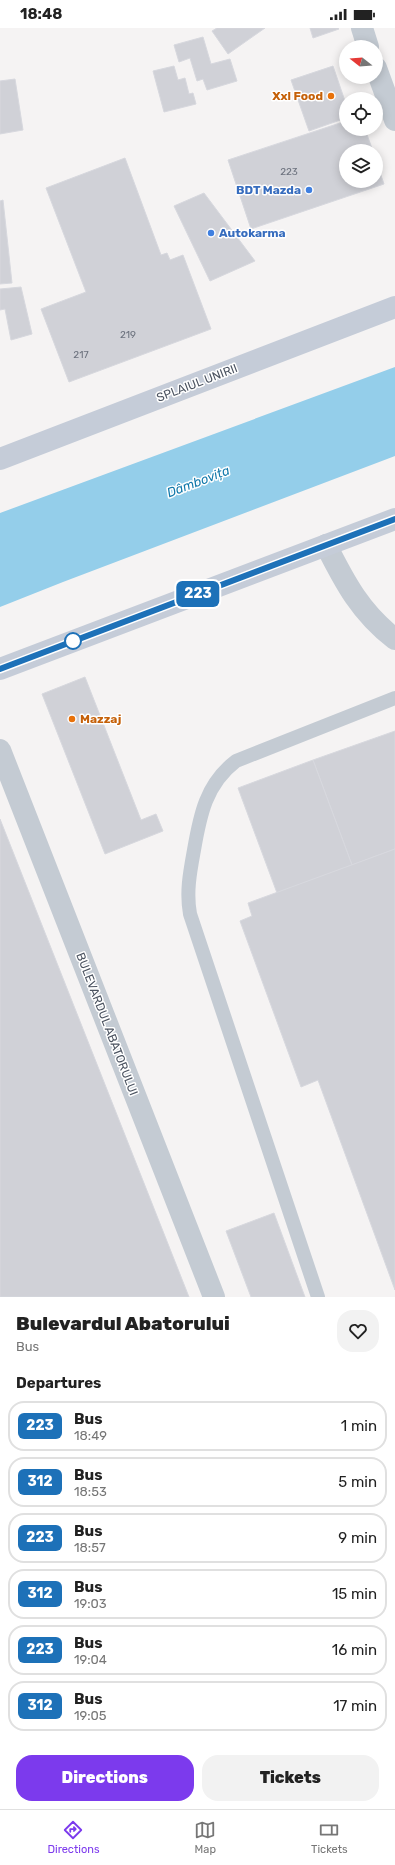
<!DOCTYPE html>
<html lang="en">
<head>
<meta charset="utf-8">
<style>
  :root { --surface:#fff; --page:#f2f2f2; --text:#222; --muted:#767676; --line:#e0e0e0; --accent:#7c3aed }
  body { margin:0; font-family:Rubik,sans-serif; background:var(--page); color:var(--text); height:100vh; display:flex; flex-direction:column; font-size:15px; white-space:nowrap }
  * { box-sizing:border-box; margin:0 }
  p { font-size:13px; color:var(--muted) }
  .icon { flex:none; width:22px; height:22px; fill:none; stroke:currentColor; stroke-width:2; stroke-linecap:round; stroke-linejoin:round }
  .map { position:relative; height:1269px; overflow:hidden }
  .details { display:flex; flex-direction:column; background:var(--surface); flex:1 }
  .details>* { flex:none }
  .badge { padding:0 8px; border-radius:6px; font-size:14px; line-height:26px }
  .needle { width:26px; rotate:287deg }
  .buttons { position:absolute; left:339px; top:12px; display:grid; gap:8px }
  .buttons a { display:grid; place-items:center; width:44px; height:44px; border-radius:50%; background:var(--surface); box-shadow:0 2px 10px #0003; font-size:20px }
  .map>.badge { position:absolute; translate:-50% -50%; box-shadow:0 0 0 2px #fff }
  h2 { padding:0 16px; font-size:15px; line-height:36px }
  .round { display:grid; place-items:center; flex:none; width:42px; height:42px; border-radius:16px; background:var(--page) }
  .headline { display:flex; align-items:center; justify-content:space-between; height:68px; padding:0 16px }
  h1 { font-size:19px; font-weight:800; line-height:30px }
  .primary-button { display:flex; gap:8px; margin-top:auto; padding:8px 16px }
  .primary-button a { flex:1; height:46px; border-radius:16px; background:var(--accent); color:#fff; font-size:16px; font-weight:800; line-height:46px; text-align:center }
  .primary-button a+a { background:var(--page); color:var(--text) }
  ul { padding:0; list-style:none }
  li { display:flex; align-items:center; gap:12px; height:50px; margin:0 8px 6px; padding:0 8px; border:2px solid var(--line); border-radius:16px }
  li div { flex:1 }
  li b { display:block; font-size:15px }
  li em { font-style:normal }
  li .badge { min-width:44px; font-weight:700; text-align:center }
  .status { display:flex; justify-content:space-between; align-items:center; height:28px; padding:0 20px; background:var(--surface); direction:ltr }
  .status svg { height:11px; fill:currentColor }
  .tab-bar { display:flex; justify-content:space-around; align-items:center; height:56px; border-top:1px solid var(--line); background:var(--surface); font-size:11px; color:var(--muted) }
  .tab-bar a { display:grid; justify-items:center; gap:2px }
  .tab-bar .active { color:var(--accent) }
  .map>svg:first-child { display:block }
  .water { fill:#94ceea }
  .building { fill:#d0d1d7; stroke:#d7d8de }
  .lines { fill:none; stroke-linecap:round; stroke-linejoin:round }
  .service { stroke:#c4cbd3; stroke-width:14 }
  .minor { stroke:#c4cbd3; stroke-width:22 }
  .tertiary { stroke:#c4cbd3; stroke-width:22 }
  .secondary { stroke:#c5ccd8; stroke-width:22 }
  .line-casing { stroke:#fff; stroke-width:9 }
  .line { stroke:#1d71b8; stroke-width:6 }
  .food-dot { fill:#e8710a; stroke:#fff; stroke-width:1.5 }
  .shop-dot { fill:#3f7fe0; stroke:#fff; stroke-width:1.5 }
  .stop-dot { fill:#fff; stroke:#1d71b8; stroke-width:2 }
  .labels { text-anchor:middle; stroke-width:3; stroke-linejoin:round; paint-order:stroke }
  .number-label { font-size:10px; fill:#6c727e }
  .food-label { font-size:12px; font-weight:bold; fill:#c56008; stroke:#fff; text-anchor:end }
  .shop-label { font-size:12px; font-weight:bold; fill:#366cbe; stroke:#fff; text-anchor:end }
  .street-label { font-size:12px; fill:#4b5360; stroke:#fff }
  .water-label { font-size:13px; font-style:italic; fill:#1279ab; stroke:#fff }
</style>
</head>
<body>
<div class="status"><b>18:48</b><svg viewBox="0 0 49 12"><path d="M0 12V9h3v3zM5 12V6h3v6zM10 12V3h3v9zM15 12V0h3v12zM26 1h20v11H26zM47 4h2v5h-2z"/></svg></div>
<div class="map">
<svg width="395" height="1269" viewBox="0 0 395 1269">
  <rect width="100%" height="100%" fill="#f5f3f3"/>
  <polygon class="water" points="395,339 395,428 63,554 0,579 0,485"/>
  <g class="building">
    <polygon points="217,0 265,0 228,26 212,3"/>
    <polygon points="310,0 338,0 339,1 313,10"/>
    <polygon points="203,9 211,36 230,31 237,53 207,62 203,51 197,53 190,30 179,34 174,17"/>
    <polygon points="174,38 178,52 185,50 189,66 193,65 196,76 164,84 153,43"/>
    <polygon points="333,38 346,76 346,90 309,103 291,52"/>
    <polygon points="15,51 23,102 0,106 0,53"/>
    <polygon points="346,93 346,101 365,101 373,123 346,123 346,153 376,153 376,133 384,156 251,201 228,132"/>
    <polygon points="125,130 161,227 167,225 170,232 183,227 211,301 69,354 41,281 86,264 46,160"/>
    <polygon points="204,165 255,233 210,253 174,178"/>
    <polygon points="3,172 12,255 0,256 0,173"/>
    <polygon points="21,259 32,306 11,312 5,281 0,282 0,261"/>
    <polygon points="85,649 141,792 156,786 163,803 105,826 42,666"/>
    <polygon points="395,703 395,821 352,837 313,732"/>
    <polygon points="313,732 352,837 277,865 238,760"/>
    <polygon points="0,791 189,1269 0,1269"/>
    <polygon points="395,821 395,1262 318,1052 301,1059 240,893 252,888 248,875"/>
    <polygon points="274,1185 305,1269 251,1269 226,1203"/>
  </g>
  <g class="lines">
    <path class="service" d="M318,1269L190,886C186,864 190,844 194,822C200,787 206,756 236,733L395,670"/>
    <g class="minor">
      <path d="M326,517C345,555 361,585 395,611"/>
      <polyline points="0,722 214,1269"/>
    </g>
    <g class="tertiary">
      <polyline points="362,0 368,19"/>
      <polyline points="376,40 395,92"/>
    </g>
    <g class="secondary">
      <polyline points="0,431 395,279"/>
      <polyline points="0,641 395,491"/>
    </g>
  </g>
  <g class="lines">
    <defs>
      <polyline id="line" points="0,641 395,491"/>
    </defs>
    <use href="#line" class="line-casing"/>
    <use href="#line" class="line"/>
  </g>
  <g class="food-dot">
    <circle cx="331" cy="68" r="4"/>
    <circle cx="72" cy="691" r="4"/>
  </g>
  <g class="shop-dot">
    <circle cx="309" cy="162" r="4"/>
    <circle cx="211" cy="205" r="4"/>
  </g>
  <circle class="stop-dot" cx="73" cy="613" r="8"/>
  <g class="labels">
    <g class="number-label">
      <text x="289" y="147">223</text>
      <text x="128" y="310">219</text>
      <text x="81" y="330">217</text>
    </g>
    <g class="food-label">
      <text x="323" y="72">Xxl Food</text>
      <text x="80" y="695" text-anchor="start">Mazzaj</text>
    </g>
    <g class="shop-label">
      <text x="301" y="166">BDT Mazda</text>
      <text x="219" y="209" text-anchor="start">Autokarma</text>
    </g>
    <g class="street-label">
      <text transform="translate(197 355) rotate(-21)" y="4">SPLAIUL UNIRII</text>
      <text transform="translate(107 996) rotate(69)" y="4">BULEVARDUL ABATORULUI</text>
    </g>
    <g class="water-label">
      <text transform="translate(198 453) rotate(-21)" y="5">Dâmbovița</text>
    </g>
  </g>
</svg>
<div class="buttons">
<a><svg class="needle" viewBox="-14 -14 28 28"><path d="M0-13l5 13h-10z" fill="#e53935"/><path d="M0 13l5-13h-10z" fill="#767676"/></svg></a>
<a><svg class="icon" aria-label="locate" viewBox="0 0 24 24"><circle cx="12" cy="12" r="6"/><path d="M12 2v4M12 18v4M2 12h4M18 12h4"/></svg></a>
<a><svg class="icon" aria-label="layers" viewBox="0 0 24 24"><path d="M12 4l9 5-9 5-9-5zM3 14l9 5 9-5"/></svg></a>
</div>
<b class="badge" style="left:198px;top:566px;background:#1d71b8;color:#fff">223</b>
</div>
<section class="details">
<div class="headline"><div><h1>Bulevardul Abatorului</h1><p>Bus</p></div><a class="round"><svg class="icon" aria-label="heart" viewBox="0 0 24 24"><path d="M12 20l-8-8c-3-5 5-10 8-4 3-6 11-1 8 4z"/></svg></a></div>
<h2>Departures</h2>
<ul>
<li><span class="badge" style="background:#1d71b8;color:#fff">223</span><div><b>Bus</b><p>18:49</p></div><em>1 min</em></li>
<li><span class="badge" style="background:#1d71b8;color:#fff">312</span><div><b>Bus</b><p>18:53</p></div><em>5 min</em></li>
<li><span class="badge" style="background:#1d71b8;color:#fff">223</span><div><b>Bus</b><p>18:57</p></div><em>9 min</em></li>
<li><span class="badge" style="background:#1d71b8;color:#fff">312</span><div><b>Bus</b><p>19:03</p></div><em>15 min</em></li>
<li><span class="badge" style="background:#1d71b8;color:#fff">223</span><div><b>Bus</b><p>19:04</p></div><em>16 min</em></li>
<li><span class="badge" style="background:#1d71b8;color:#fff">312</span><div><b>Bus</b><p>19:05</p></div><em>17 min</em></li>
</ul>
<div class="primary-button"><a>Directions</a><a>Tickets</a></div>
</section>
<nav class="tab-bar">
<a class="active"><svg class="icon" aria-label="directions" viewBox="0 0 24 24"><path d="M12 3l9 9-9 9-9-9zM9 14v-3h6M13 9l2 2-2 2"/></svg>Directions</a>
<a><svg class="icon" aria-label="map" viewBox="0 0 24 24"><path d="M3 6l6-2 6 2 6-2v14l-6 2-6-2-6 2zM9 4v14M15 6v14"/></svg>Map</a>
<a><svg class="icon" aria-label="tickets" viewBox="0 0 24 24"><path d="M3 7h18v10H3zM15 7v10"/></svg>Tickets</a>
</nav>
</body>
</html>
